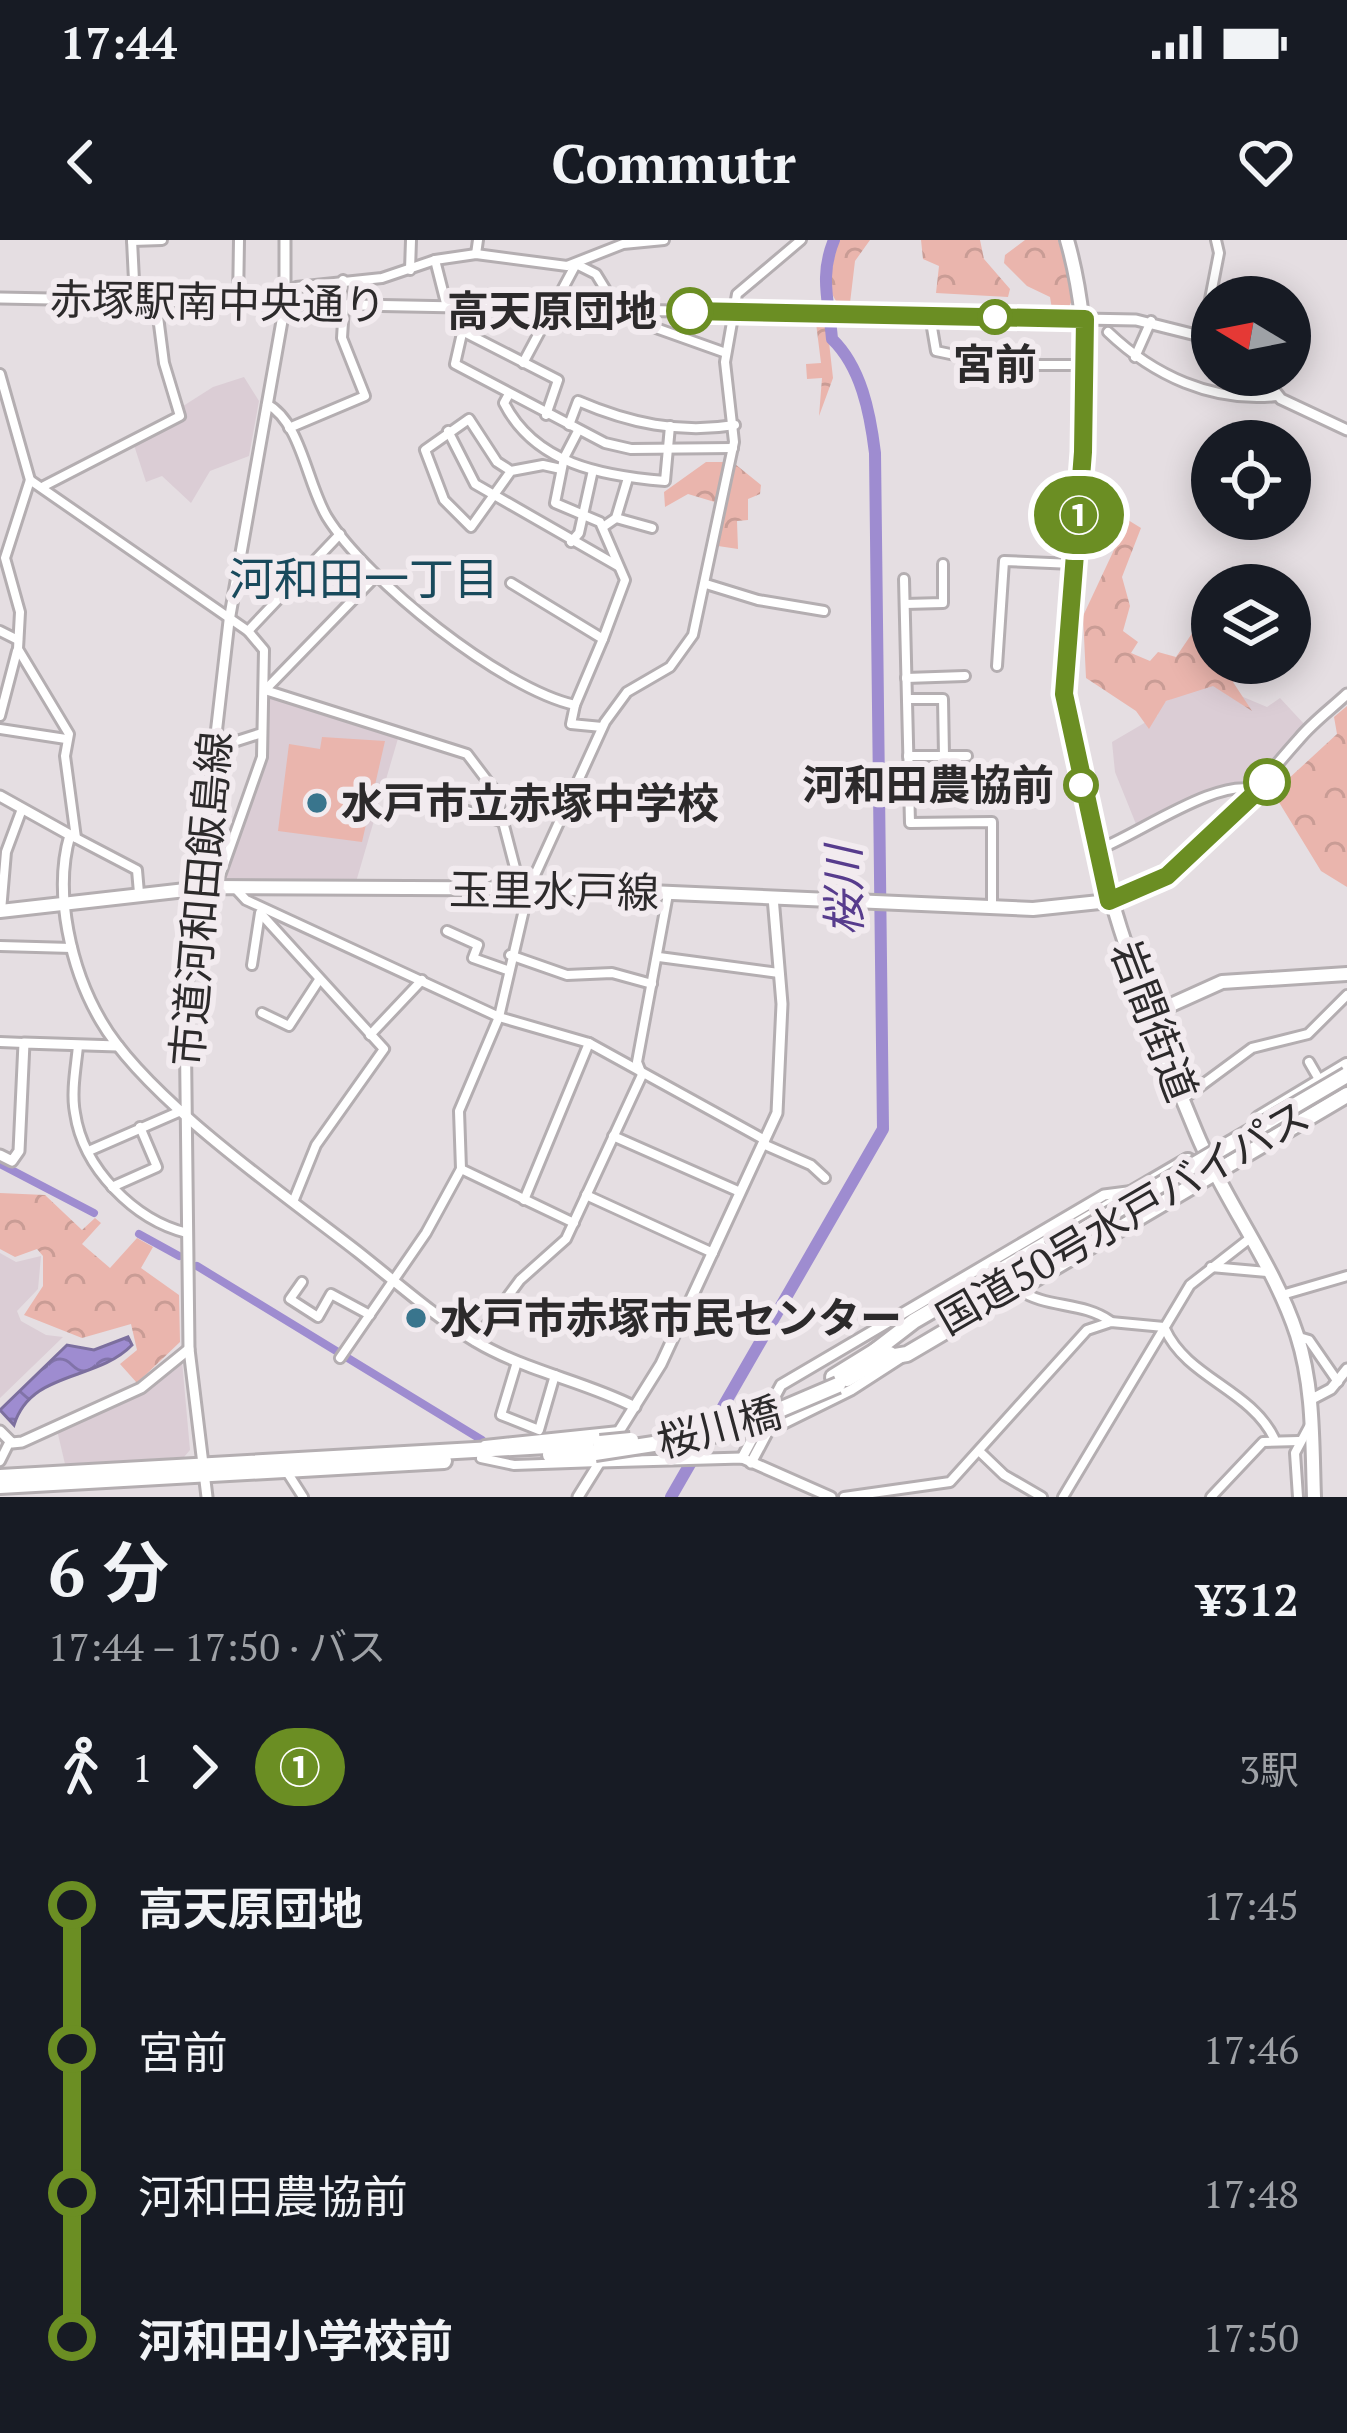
<!DOCTYPE html>
<html lang="ja">
<head>
<meta charset="utf-8">
<style>
  :root { --surface:#171b24; --page:#242831; --text:#f1f3f6; --muted:#9ea1a6 }
  body { margin:0; font-family:"PT Serif","Noto Sans JP",serif; background:var(--page); color:var(--text); height:100vh; display:flex; flex-direction:column; font-size:45px; white-space:nowrap }
  * { box-sizing:border-box; margin:0 }
  p { font-size:39px; color:var(--muted) }
  .icon { flex:none; width:66px; height:66px; fill:none; stroke:currentColor; stroke-width:2; stroke-linecap:round; stroke-linejoin:round }
  .map { position:relative; height:1257px; overflow:hidden }
  .details { display:flex; flex-direction:column; background:var(--surface); flex:1 }
  .details>* { flex:none }
  .badge { padding:0 24px; border-radius:39px; font-size:42px; line-height:78px }
  .needle { width:78px; rotate:280deg }
  .tools { position:absolute; left:1191px; top:36px; display:grid; gap:24px }
  .tools a { display:grid; place-items:center; width:120px; height:120px; border-radius:50%; background:var(--surface); box-shadow:0 6px 30px #0003; font-size:60px }
  .map>.badge { position:absolute; translate:-50% -50%; box-shadow:0 0 0 6px #fff }
  .legs { display:flex; align-items:center; gap:18px; height:132px; padding:0 48px; font-size:39px }
  .legs p { margin-inline-start:auto }
  .summary { display:flex; align-items:center; justify-content:space-between; height:204px; padding:0 48px }
  h1 { font-size:66px; font-weight:700; line-height:90px }
  ul { padding:0 48px; list-style:none }
  li { display:flex; align-items:center; gap:42px; height:144px; font-size:45px }
  li i { display:grid; place-items:center; width:18px; height:100%; margin:0 15px; background:currentColor }
  li i::after { content:''; width:30px; height:30px; margin:-15px; border:9px solid; border-radius:50%; background:var(--surface) }
  li p { margin-inline-start:auto }
  li:first-child i { background:linear-gradient(#0000 50%,currentColor 0) }
  li:last-child i { background:linear-gradient(currentColor 50%,#0000 0) }
  .status { display:flex; justify-content:space-between; align-items:center; height:84px; padding:0 60px; background:var(--surface); direction:ltr }
  .status svg { height:33px; fill:currentColor }
  header { display:flex; justify-content:space-between; align-items:center; height:156px; padding:0 48px; background:var(--surface); font-size:54px; font-weight:700 }
  .map>svg:first-child { display:block }
  .built { fill:#dbcdd5 }
  .grass { fill:#eab5ad }
  .forest { fill:url(#forest-crowns) }
  .water { fill:url(#water-waves); stroke:#7c6f9e; stroke-width:3 }
  .lines { fill:none; stroke-linecap:round; stroke-linejoin:round }
  .canal { stroke:#9e8cd0; stroke-width:8 }
  .river { stroke:#9e8cd0; stroke-width:12 }
  .minor-casing { stroke:#b4aeb1; stroke-width:14 }
  .tertiary-casing { stroke:#b4aeb1; stroke-width:15 }
  .primary-casing { stroke:#b4aeb1; stroke-width:18 }
  .trunk-casing { stroke:#b4aeb1; stroke-width:20 }
  .minor { stroke:#fff; stroke-width:8 }
  .tertiary { stroke:#fff; stroke-width:9 }
  .primary { stroke:#fff; stroke-width:12 }
  .trunk { stroke:#fff; stroke-width:14 }
  .trunk-bridge-casing { stroke:#b4aeb1; stroke-width:20; stroke-linecap:butt }
  .trunk-bridge { stroke:#fff; stroke-width:14 }
  .line-1-casing { stroke:#fff; stroke-width:27 }
  .line-1 { stroke:#6b8e23; stroke-width:18 }
  .stop-1-dot { fill:#fff; stroke:#6b8e23; stroke-width:6 }
  .poi-dot { fill:#39758d; stroke:#f2ebef; stroke-width:4.5 }
  .labels { text-anchor:middle; stroke-width:12; stroke-linejoin:round; paint-order:stroke }
  .street-label { font-size:42px; fill:#2c2a2b; stroke:#f2ebef }
  .stop-label { font-size:42px; font-weight:bold; fill:#2c2a2b; stroke:#f2ebef; text-anchor:end }
  .poi-label { font-size:42px; font-weight:bold; fill:#2c2a2b; stroke:#f2ebef; text-anchor:start }
  .neighbourhood-label { font-size:45px; fill:#194a5c; stroke:#f2ebef }
  .water-label { font-size:45px; font-style:italic; fill:#573c8d; stroke:#f2ebef }
</style>
</head>
<body>
<div class="status"><b>17:44</b><svg viewBox="0 0 49 12"><path d="M0 12V9h3v3zM5 12V6h3v6zM10 12V3h3v9zM15 12V0h3v12zM26 1h20v11H26zM47 4h2v5h-2z"/></svg></div>
<header><svg class="icon" aria-label="back" viewBox="0 0 24 24"><path d="M15 5l-7 7 7 7"/></svg>Commutr<svg class="icon" aria-label="heart" viewBox="0 0 24 24"><path d="M12 20l-8-8c-3-5 5-10 8-4 3-6 11-1 8 4z"/></svg></header>
<div class="map">
<svg width="1347" height="1257" viewBox="0 0 1347 1257">
  <defs>
    <pattern id="forest-crowns" width="20" height="18" patternUnits="userSpaceOnUse" patternTransform="scale(3)"><rect width="20" height="18" fill="#eab5ad"/><path d="M2 6a3 3 0 1 1 6 0M12 15a3 3 0 1 1 6 0" fill="none" stroke="#c99c95"/></pattern>
    <pattern id="water-waves" width="16" height="10" patternUnits="userSpaceOnUse" patternTransform="scale(3)"><rect width="16" height="10" fill="#9e8cd0"/><path d="M0 5q4-4 8 0t8 0" fill="none" stroke="#8173a9"/></pattern>
  </defs>
  <rect width="100%" height="100%" fill="#e5dee2"/>
  <g class="built">
    <polygon points="244,137 259,161 249,216 210,231 191,263 162,236 146,242 133,202 184,176 180,168 213,147"/>
    <polygon points="1201,446 1217,446 1267,467 1280,458 1305,485 1263,536 1210,549 1138,589 1115,532 1112,502 1158,475 1155,466"/>
    <polygon points="268,454 399,495 356,642 275,646 221,640 265,517"/>
    <polygon points="0,1013 16,1022 41,1016 38,1049 17,1071 21,1081 46,1095 63,1097 0,1158"/>
    <polygon points="182,1121 190,1210 184,1217 65,1224 57,1190"/>
  </g>
  <polygon class="grass" points="322,497 385,501 362,602 278,591 289,504 320,509"/>
  <g class="forest">
    <polygon points="838,0 870,0 855,21 850,63 836,61 828,47"/>
    <polygon points="921,0 980,0 984,19 1010,49 1008,57 936,53 939,26 923,19"/>
    <polygon points="1025,0 1058,0 1075,54 1068,69 1052,69 1050,57 1027,46 1004,23 1005,15"/>
    <polygon points="816,83 827,84 833,138 819,176 822,138 807,139 806,124 821,123"/>
    <polygon points="706,222 726,222 718,263 688,254 665,267 664,252"/>
    <polygon points="735,224 761,245 760,254 748,259 748,280 737,281 738,309 718,306"/>
    <polygon points="1128,280 1141,288 1122,337 1130,366 1123,391 1138,402 1131,413 1150,421 1158,412 1176,417 1212,364 1212,423 1244,423 1233,442 1252,471 1213,446 1166,461 1149,489 1136,471 1086,438 1083,376"/>
    <polygon points="1347,466 1347,647 1321,631 1277,559 1286,541 1337,494 1334,477"/>
    <polygon points="0,953 45,955 82,990 95,978 101,983 82,1004 110,1028 137,998 153,1007 141,1028 179,1055 180,1102 137,1143 120,1124 137,1110 131,1084 82,1098 24,1075 43,1046 43,1016 37,1009 15,1017 0,1009"/>
  </g>
  <path class="water" d="M128,1097L132,1105C96,1142 31,1130 14,1185L0,1170L67,1105L94,1110Z"/>
  <g class="lines">
    <g class="canal">
      <polyline points="0,924 94,973"/>
      <polyline points="139,994 179,1016"/>
      <polyline points="197,1026 482,1200"/>
    </g>
    <path class="river" d="M671,1257L883,889L875,213C870,172 861,127 832,99C829,62 819,36 834,0"/>
    <defs>
      <g id="minor">
        <polyline points="132,0 135,61"/>
        <polyline points="132,1 162,0"/>
        <polyline points="476,14 478,0"/>
        <polyline points="435,20 447,67"/>
        <polyline points="410,30 411,0"/>
        <polyline points="238,63 239,0"/>
        <polyline points="285,64 296,47 382,38 435,20 476,14 567,26 623,4 664,0"/>
        <polyline points="341,65 343,40"/>
        <polyline points="468,67 455,124 605,203 631,209 733,208"/>
        <polyline points="639,70 653,87 726,113"/>
        <polyline points="930,76 936,111 1002,125 1084,125"/>
        <polyline points="464,92 558,140 546,175"/>
        <path d="M1108,92C1153,135 1212,163 1277,156"/>
        <polyline points="1203,95 1219,13 1216,0"/>
        <polyline points="1135,117 1151,81"/>
        <polyline points="523,123 576,24 596,34 618,70"/>
        <polyline points="0,134 30,240 5,318 20,372 18,409 69,494 65,516 76,598"/>
        <path d="M509,154L504,163C535,224 602,236 665,241L670,186"/>
        <path d="M267,164C301,182 307,244 327,277C366,340 502,449 575,465L571,484L602,487"/>
        <path d="M569,185L578,161C629,183 679,194 735,185"/>
        <polyline points="289,188 365,156 342,98 344,65"/>
        <polyline points="448,191 475,244 618,326"/>
        <polyline points="578,191 564,218 555,263 600,282 625,340 603,399"/>
        <polyline points="511,231 497,222 469,179 425,210 444,260 471,287 511,231 543,225 561,229"/>
        <polyline points="30,240 248,391 264,410 262,517 216,647"/>
        <polyline points="44,246 180,176 164,123 156,61"/>
        <polyline points="616,278 652,288"/>
        <polyline points="603,287 616,278 628,238"/>
        <polyline points="571,302 579,293 593,230"/>
        <polyline points="904,339 910,583 992,582 992,667"/>
        <polyline points="511,343 603,399 575,465"/>
        <polyline points="706,344 758,360 824,371"/>
        <polyline points="905,364 943,363 943,324"/>
        <polyline points="0,391 18,400"/>
        <polyline points="248,391 340,294"/>
        <polyline points="997,426 1004,321 1073,324"/>
        <polyline points="906,438 965,436"/>
        <polyline points="266,449 376,336"/>
        <polyline points="265,450 467,514 495,551 520,647"/>
        <polyline points="907,459 943,459 944,516"/>
        <polyline points="0,476 17,411"/>
        <polyline points="0,489 66,499"/>
        <polyline points="215,508 262,493"/>
        <polyline points="908,516 967,516"/>
        <polyline points="909,549 1011,547"/>
        <polyline points="457,568 501,581"/>
        <polyline points="72,596 137,630 139,653"/>
        <path d="M1097,610C1136,596 1222,534 1258,551"/>
        <polyline points="235,648 246,660 499,777 589,803 765,900"/>
        <polyline points="1,671 6,612 22,569"/>
        <polyline points="262,675 384,809 316,905 293,962"/>
        <polyline points="447,691 478,705 473,718 507,730"/>
        <polyline points="0,706 72,708"/>
        <polyline points="510,715 567,735 612,733 652,744"/>
        <polyline points="659,717 779,733"/>
        <polyline points="252,725 260,673"/>
        <polyline points="262,773 289,786 319,740"/>
        <polyline points="370,795 422,740"/>
        <polyline points="0,802 24,803"/>
        <path d="M78,806C76,827 71,852 75,873C83,928 134,980 187,993"/>
        <polyline points="1309,822 1320,841"/>
        <polyline points="1183,859 1252,808 1308,794 1347,755"/>
        <polyline points="613,896 740,952"/>
        <polyline points="763,904 811,925 825,938"/>
        <polyline points="91,910 183,870"/>
        <polyline points="461,929 574,983"/>
        <polyline points="112,947 157,927 140,887"/>
        <polyline points="586,955 713,1013"/>
        <polyline points="524,960 589,803"/>
        <polyline points="1211,1027 1267,1032"/>
        <polyline points="302,1042 290,1059 318,1077 331,1054 370,1075"/>
        <path d="M1018,1049C1046,1069 1082,1061 1110,1081"/>
        <polyline points="1282,1055 1347,1036"/>
        <path d="M1165,1089C1187,1138 1250,1149 1274,1198"/>
        <polyline points="1299,1097 1309,1100 1338,1142"/>
        <polyline points="475,1101 520,1040 566,999 642,835 637,822 668,654"/>
        <polyline points="340,1118 426,993 461,929 459,871 499,777 529,648 605,482 627,452 670,427 693,395 734,202 725,122 737,54 801,0"/>
        <polyline points="517,1122 501,1175 539,1190 555,1135"/>
        <polyline points="485,1205 619,1191"/>
        <polyline points="979,1211 1004,1235 1042,1257"/>
        <polyline points="481,1218 514,1225 599,1222"/>
        <polyline points="0,1221 10,1201"/>
        <polyline points="287,1232 303,1257"/>
        <polyline points="844,1257 950,1242 1087,1090 1111,1082 1164,1087"/>
        <polyline points="1063,1257 1190,1045 1249,999"/>
        <polyline points="1211,1257 1263,1202 1299,1201"/>
        <polyline points="1298,1257 1295,1213 1310,1185"/>
      </g>
      <g id="tertiary">
        <polyline points="0,58 1136,80 1212,99"/>
        <polyline points="1262,135 1281,159 1347,190"/>
        <path d="M0,556L70,595C53,653 71,730 101,781C146,859 285,955 358,1012C396,1042 434,1076 475,1101C525,1131 584,1141 635,1167"/>
        <path d="M1111,660C1194,636 1244,560 1299,499C1313,482 1331,469 1347,454"/>
        <polyline points="0,915 12,921 19,911 24,803 118,806"/>
        <polyline points="1310,1160 1331,1149 1347,1129"/>
        <polyline points="0,1191 12,1203 22,1202 141,1148 189,1109"/>
        <polyline points="742,1218 781,1145 1104,955 1135,951"/>
        <polyline points="600,1222 742,1218 831,1257"/>
        <polyline points="751,1223 768,1191 851,1150 902,1117"/>
        <polyline points="207,1257 189,1109 185,765 229,381 285,64 285,0"/>
        <polyline points="578,1257 661,1124 777,873 782,764 773,657"/>
      </g>
      <g id="primary">
        <path d="M1067,0C1098,108 1084,222 1073,333C1069,380 1059,431 1067,478C1093,621 1140,758 1196,892C1225,962 1274,1024 1297,1095C1314,1148 1312,1203 1314,1257"/>
        <polyline points="0,671 212,647 581,649 1033,669 1109,661"/>
        <polyline points="1151,774 1222,742 1347,734"/>
      </g>
      <g id="trunk">
        <polyline points="1259,879 1347,826"/>
        <polyline points="875,1111 914,1081 1188,921"/>
        <polyline points="883,1118 907,1114 1347,855"/>
        <polyline points="833,1137 880,1108"/>
        <polyline points="847,1139 890,1114"/>
        <polyline points="550,1215 595,1213"/>
        <polyline points="0,1237 600,1203"/>
        <polyline points="0,1246 444,1221"/>
      </g>
    </defs>
    <use href="#minor" class="minor-casing"/>
    <use href="#tertiary" class="tertiary-casing"/>
    <use href="#primary" class="primary-casing"/>
    <use href="#trunk" class="trunk-casing"/>
    <use href="#minor" class="minor"/>
    <use href="#tertiary" class="tertiary"/>
    <use href="#primary" class="primary"/>
    <use href="#trunk" class="trunk"/>
    <defs>
      <g id="trunk-bridge">
        <polyline points="1049,1010 1347,835"/>
        <polyline points="600,1203 631,1200"/>
        <polyline points="595,1213 725,1193 838,1145"/>
      </g>
    </defs>
    <use href="#trunk-bridge" class="trunk-bridge-casing"/>
    <use href="#trunk-bridge" class="trunk-bridge"/>
  </g>
  <g class="lines">
    <defs>
      <polyline id="line-1" points="690,71 1085,79 1083,212 1064,454 1109,661 1167,636 1267,542"/>
    </defs>
    <use href="#line-1" class="line-1-casing"/>
    <use href="#line-1" class="line-1"/>
  </g>
  <g class="stop-1-dot">
    <circle cx="690" cy="71" r="21"/>
    <circle cx="995" cy="77" r="15"/>
    <circle cx="1267" cy="542" r="21"/>
    <circle cx="1081" cy="545" r="15"/>
  </g>
  <g class="poi-dot">
    <circle cx="317" cy="563" r="12"/>
    <circle cx="416" cy="1078" r="12"/>
  </g>
  <g class="labels">
    <g class="street-label">
      <text transform="translate(218 62) rotate(1)" y="15">赤塚駅南中央通り</text>
      <text transform="translate(554 651) rotate(1)" y="15">玉里水戸線</text>
      <text transform="translate(201 659) rotate(-85)" y="15">市道河和田飯島線</text>
      <text transform="translate(1154 781) rotate(69)" y="15">岩間街道</text>
      <text transform="translate(1123 977) rotate(-30)" y="15">国道50号水戸バイパス</text>
      <text transform="translate(719 1187) rotate(-15)" y="15">桜川橋</text>
    </g>
    <g class="stop-label">
      <text x="657" y="86">高天原団地</text>
      <text x="995" y="139" text-anchor="middle">宮前</text>
      <text x="1054" y="560">河和田農協前</text>
    </g>
    <g class="poi-label">
      <text x="341" y="578">水戸市立赤塚中学校</text>
      <text x="440" y="1093">水戸市赤塚市民センター</text>
    </g>
    <g class="neighbourhood-label">
      <text x="364" y="355">河和田一丁目</text>
    </g>
    <g class="water-label">
      <text transform="translate(844 651) rotate(-91)" y="16">桜川</text>
    </g>
  </g>
</svg>
<div class="tools">
<a><svg class="needle" viewBox="-14 -14 28 28"><path d="M0-13l5 13h-10z" fill="#e53935"/><path d="M0 13l5-13h-10z" fill="#9ea1a6"/></svg></a>
<a><svg class="icon" aria-label="locate" viewBox="0 0 24 24"><circle cx="12" cy="12" r="6"/><path d="M12 2v4M12 18v4M2 12h4M18 12h4"/></svg></a>
<a><svg class="icon" aria-label="layers" viewBox="0 0 24 24"><path d="M12 4l9 5-9 5-9-5zM3 14l9 5 9-5"/></svg></a>
</div>
<b class="badge" style="left:1079px;top:275px;background:#6b8e23;color:#fff">①</b>
</div>
<section class="details">
<div class="summary"><div><h1>6 分</h1><p>17:44 – 17:50 · バス</p></div><b>¥312</b></div>
<div class="legs"><svg class="icon" aria-label="walk" viewBox="0 0 24 24"><circle cx="13" cy="4" r="2"/><path d="M13 8l-2 6 4 7M11 14l-3 7M7 12l3-4h3l4 4"/></svg>1<svg class="icon" aria-label="forward" viewBox="0 0 24 24"><path d="M9 5l7 7-7 7"/></svg><b class="badge" style="background:#6b8e23;color:#fff">①</b><p>3駅</p></div>
<ul>
<li><i style="color:#6b8e23"></i><b>高天原団地</b><p>17:45</p></li>
<li><i style="color:#6b8e23"></i><span>宮前</span><p>17:46</p></li>
<li><i style="color:#6b8e23"></i><span>河和田農協前</span><p>17:48</p></li>
<li><i style="color:#6b8e23"></i><b>河和田小学校前</b><p>17:50</p></li>
</ul>
</section>
</body>
</html>
